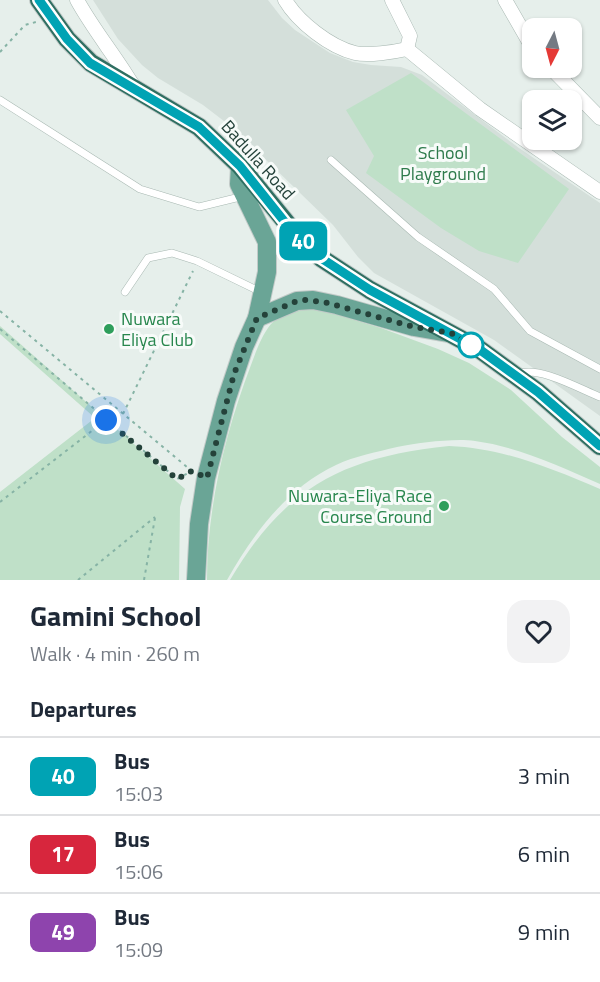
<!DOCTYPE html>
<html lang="en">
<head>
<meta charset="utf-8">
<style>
  :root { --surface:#fff; --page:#f2f2f3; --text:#1f2937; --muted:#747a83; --line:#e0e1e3 }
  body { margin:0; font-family:"Titillium Web",sans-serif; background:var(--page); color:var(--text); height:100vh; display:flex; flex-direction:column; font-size:22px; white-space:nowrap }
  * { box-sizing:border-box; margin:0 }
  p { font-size:20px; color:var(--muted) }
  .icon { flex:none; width:33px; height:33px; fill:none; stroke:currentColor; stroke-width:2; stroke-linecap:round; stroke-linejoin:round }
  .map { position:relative; height:580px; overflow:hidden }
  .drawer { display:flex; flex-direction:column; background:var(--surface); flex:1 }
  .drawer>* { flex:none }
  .badge { padding:0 12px; border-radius:9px; font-size:21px; line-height:39px }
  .needle { width:39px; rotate:186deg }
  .tools { position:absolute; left:522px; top:18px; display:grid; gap:12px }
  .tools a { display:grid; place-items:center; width:60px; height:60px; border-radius:12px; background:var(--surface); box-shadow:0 2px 4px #0004; font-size:30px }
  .you { position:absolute; width:30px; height:30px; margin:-15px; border:4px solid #fff; border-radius:50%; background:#1a73e8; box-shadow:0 0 0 9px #1a73e833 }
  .map>.badge { position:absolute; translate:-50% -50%; box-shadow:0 0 0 3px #fff }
  h2 { padding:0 30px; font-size:22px; line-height:54px }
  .round { display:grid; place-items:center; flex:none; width:63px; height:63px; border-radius:18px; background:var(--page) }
  .headline { display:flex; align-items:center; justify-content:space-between; height:102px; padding:0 30px }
  h1 { font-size:28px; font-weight:700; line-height:45px }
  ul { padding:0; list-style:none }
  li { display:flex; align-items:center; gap:18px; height:78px; padding:0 30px; border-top:2px solid var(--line) }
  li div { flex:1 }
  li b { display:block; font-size:22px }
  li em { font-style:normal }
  li .badge { min-width:66px; font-weight:700; text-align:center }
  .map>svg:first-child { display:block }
  .built { fill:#d4dfda }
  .green { fill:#bfe0c8 }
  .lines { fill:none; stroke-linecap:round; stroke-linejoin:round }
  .lane-casing { stroke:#a8b8b2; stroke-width:8 }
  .street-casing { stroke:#a8b8b2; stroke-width:15 }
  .primary-casing { stroke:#c2cac8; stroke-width:20 }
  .highway-casing { stroke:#c2cac8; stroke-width:20 }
  .path { stroke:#86b3a5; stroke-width:2; stroke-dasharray:3 4.5; stroke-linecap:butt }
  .lane { stroke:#fff; stroke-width:7 }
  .street { stroke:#fff; stroke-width:14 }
  .primary { stroke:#6aa596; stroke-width:18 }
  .highway { stroke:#2f6f62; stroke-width:18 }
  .line-casing { stroke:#fff; stroke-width:14 }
  .line { stroke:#00a3b4; stroke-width:9 }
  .walk { stroke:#24423a; stroke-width:6; stroke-dasharray:0 10.8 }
  .leisure-dot { fill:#2e9e5b; stroke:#f7fbf9; stroke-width:2 }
  .stop-dot { fill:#fff; stroke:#00a3b4; stroke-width:3 }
  .labels { text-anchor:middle; stroke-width:6; stroke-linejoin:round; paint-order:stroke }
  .park-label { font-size:18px; fill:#2d7a4b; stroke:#f7fbf9 }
  .street-label { font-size:18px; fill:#24423a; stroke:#f7fbf9 }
  .leisure-label { font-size:18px; fill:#27864d; stroke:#f7fbf9; text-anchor:start }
</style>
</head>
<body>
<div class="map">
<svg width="600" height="580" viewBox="0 0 600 580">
  <rect width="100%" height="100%" fill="#e6efeb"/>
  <polygon class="built" points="93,0 268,0 282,18 295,30 330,53 353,62 371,65 401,67 422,75 519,148 600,203 600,416 494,340 374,273 358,257 333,225 233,128 203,105 158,78 142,65 118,39"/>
  <g class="green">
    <polygon points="411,73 569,189 518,263 479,251 441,228 366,173 374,156 346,110"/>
    <path d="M299,309H319L381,328L438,349L469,363L511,390L562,437L600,467V484C559,466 519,447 475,441C454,438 418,443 397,447C377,452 355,456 336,465C287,488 253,534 227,580H207C207,508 225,433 251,365C256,352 261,336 271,324C279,316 288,312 299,309Z"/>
    <polygon points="0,326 185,489 180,507 179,580 0,580 0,492 95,418 0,334"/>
    <path d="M449,446C503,448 550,468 600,489V580H230C285,487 343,457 449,446Z"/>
  </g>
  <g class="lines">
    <defs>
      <g id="lane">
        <polyline points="0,100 140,189 199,207 244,196"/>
        <polyline points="331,160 418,237 494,289 530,331 600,369"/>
        <polyline points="125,292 148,258 172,253 197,261 261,292"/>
        <path d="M518,374C538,365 580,389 600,397"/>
      </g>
      <g id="street">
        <path d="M77,0C94,31 117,58 135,89"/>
        <path d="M285,0C298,22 330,47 355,53C368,56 394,52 407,49"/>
        <polyline points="392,0 410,36 407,49"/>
        <polyline points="505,0 532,47"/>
        <polyline points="407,49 480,109 600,192"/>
        <polyline points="551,68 600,118"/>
      </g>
      <g id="primary">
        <polyline points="257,318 297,301 313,300 337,305 414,327 448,333"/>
        <polyline points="196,580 199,524 206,478 226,401 244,347 257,318 267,272 267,242 239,184 240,166"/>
      </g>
      <polyline id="highway" points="39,0 67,39 91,63 199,127 240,166 289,226 321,258 370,290 479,349 538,392 600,446"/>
    </defs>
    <use href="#lane" class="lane-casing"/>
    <use href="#street" class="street-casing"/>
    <use href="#primary" class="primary-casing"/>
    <use href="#highway" class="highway-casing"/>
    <g class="path">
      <polyline points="0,52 25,25 36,22"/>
      <polyline points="0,311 193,472"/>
      <polyline points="0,329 177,479 192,471"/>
      <polyline points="123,414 193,271"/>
      <polyline points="0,502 106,420"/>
      <polyline points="78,580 155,517"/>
      <polyline points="144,580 155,518"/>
    </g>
    <use href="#lane" class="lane"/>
    <use href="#street" class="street"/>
    <use href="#primary" class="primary"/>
    <use href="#highway" class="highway"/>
  </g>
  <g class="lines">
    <defs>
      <polyline id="line" points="39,0 67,39 90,63 199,127 240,166 288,226 321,258 370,290 479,349 538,392 600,446"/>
    </defs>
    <use href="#line" class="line-casing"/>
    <use href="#line" class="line"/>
    <polyline class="walk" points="106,420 177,479 192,471 207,478 234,374 257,318 297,301 304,300 324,302 414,327 451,333 471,345"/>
  </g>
  <g class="leisure-dot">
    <circle cx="109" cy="329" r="6"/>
    <circle cx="444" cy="506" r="6"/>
  </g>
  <circle class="stop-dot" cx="471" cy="345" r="12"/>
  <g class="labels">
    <g class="park-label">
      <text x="443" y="159">School<tspan x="443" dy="21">Playground</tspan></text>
    </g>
    <g class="street-label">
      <text transform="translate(258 160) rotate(48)" y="6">Badulla Road</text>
    </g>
    <g class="leisure-label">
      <text x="121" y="325">Nuwara<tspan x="121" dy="21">Eliya Club</tspan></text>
      <text x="432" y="502" text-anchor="end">Nuwara-Eliya Race<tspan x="432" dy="21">Course Ground</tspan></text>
    </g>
  </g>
</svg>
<div class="tools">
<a><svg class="needle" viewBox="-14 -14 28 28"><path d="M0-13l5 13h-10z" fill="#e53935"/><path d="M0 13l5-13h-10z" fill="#747a83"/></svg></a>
<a><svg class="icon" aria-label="layers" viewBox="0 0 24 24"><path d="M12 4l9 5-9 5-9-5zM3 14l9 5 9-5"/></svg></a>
</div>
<div class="you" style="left:106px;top:420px"></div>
<b class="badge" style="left:303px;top:241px;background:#00a3b4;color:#fff">40</b>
</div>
<section class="drawer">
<div class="headline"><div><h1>Gamini School</h1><p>Walk · 4 min · 260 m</p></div><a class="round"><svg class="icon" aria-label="heart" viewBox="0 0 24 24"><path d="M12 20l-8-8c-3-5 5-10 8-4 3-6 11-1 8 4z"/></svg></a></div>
<h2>Departures</h2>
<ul>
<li><span class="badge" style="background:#00a3b4;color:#fff">40</span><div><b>Bus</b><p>15:03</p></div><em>3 min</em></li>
<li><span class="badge" style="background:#d7263d;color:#fff">17</span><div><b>Bus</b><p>15:06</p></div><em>6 min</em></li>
<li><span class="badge" style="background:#8e44ad;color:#fff">49</span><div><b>Bus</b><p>15:09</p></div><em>9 min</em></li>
</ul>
</section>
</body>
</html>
